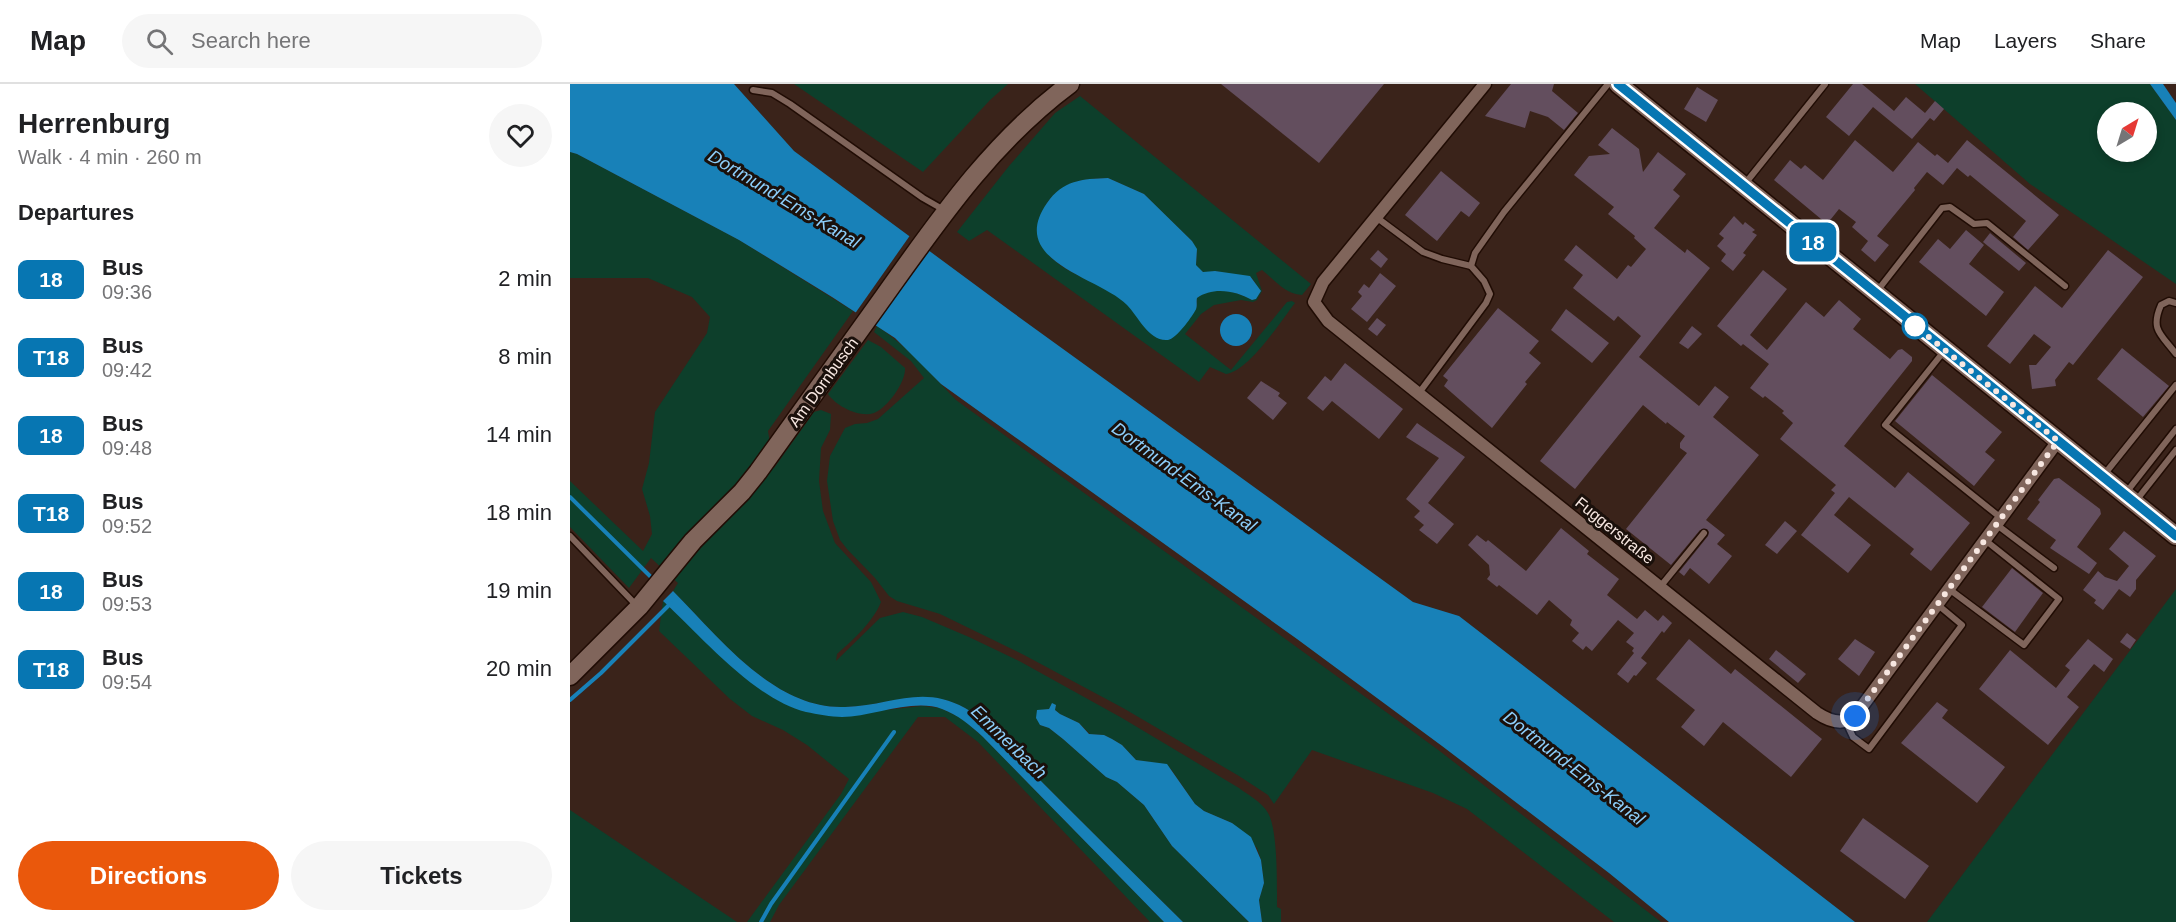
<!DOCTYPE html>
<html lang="en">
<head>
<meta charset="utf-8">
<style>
  :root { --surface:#fff; --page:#f6f6f6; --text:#202124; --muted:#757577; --line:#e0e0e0; --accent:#ea580c }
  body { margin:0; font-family:Arial,sans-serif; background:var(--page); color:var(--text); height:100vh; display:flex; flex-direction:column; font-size:22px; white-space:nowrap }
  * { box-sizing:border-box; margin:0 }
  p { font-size:20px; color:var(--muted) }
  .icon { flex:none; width:33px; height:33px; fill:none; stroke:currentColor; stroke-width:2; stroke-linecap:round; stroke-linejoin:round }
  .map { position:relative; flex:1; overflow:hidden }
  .panel { display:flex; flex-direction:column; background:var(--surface); width:570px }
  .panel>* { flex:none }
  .badge { padding:0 12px; border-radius:9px; font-size:21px; line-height:39px }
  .needle { width:39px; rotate:38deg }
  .controls { position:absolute; left:1527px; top:18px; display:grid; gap:12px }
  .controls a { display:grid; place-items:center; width:60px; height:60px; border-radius:50%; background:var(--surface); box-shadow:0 3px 9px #0003; font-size:30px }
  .you { position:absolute; width:30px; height:30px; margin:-15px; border:4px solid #fff; border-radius:50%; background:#1a73e8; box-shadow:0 0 0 9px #1a73e833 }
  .map>.badge { position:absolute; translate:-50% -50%; box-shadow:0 0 0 3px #fff }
  h2 { padding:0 18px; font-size:22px; line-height:54px }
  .round { display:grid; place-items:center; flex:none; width:63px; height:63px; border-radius:32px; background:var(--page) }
  .summary { display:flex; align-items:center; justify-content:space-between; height:102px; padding:0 18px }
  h1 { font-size:28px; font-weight:700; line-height:45px }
  .cta { display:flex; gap:12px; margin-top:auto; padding:12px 18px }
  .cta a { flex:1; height:69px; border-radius:36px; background:var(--accent); color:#fff; font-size:24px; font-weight:700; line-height:69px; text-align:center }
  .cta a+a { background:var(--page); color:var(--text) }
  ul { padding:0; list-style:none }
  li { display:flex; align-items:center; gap:18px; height:78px; padding:0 18px }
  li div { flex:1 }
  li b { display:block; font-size:22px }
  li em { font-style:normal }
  li .badge { min-width:66px; font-weight:700; text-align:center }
  header { display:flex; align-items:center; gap:36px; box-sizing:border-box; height:84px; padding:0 30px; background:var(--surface); border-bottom:2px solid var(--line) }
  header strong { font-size:28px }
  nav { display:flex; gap:33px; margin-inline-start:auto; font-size:21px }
  .search { width:420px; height:54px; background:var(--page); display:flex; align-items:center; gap:15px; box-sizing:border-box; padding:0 21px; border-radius:33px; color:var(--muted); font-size:22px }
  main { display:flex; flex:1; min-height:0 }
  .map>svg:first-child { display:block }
  .green { fill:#0d3f2b; fill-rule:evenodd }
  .water { fill:#1881b8 }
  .pier { fill:#3a231a }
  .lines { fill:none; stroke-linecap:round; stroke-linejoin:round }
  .stream { stroke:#1881b8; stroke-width:4 }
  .building { fill:#634e5e }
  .lane-casing { stroke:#200c04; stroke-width:9 }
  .street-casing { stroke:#200c04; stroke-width:15 }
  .secondary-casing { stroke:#200c04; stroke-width:21 }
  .lane { stroke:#80655b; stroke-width:6 }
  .street { stroke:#80655b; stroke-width:12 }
  .secondary { stroke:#80655b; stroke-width:18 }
  .line-casing { stroke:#fff; stroke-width:14 }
  .line { stroke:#0776b2; stroke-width:9 }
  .walk { stroke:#f7e7e1; stroke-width:6; stroke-dasharray:0 10.8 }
  .stop-dot { fill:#fff; stroke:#0776b2; stroke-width:3 }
  .labels { text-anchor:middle; stroke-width:6; stroke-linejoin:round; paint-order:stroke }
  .street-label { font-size:16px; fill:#f7e7e1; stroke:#1a100b }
  .water-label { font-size:18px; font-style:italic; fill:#8dcefa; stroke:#1a100b }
</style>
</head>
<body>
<header>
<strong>Map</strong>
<div class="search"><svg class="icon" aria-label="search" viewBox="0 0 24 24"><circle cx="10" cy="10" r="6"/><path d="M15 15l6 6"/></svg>Search here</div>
<nav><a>Map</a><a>Layers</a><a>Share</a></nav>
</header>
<main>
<section class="panel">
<div class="summary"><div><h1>Herrenburg</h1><p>Walk · 4 min · 260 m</p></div><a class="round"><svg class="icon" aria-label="heart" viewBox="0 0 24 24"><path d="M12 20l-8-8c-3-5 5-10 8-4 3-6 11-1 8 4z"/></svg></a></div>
<h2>Departures</h2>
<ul>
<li><span class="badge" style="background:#0776b2;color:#fff">18</span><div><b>Bus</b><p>09:36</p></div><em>2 min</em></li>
<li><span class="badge" style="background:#0776b2;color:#fff">T18</span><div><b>Bus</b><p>09:42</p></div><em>8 min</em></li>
<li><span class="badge" style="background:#0776b2;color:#fff">18</span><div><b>Bus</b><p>09:48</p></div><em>14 min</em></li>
<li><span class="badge" style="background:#0776b2;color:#fff">T18</span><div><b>Bus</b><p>09:52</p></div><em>18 min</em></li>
<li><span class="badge" style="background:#0776b2;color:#fff">18</span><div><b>Bus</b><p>09:53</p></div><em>19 min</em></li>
<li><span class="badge" style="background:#0776b2;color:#fff">T18</span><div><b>Bus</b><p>09:54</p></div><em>20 min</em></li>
</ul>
<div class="cta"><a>Directions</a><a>Tickets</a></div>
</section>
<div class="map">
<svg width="1606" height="838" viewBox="0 0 1606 838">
  <rect width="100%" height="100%" fill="#3a231a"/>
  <g class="green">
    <polygon points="224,0 438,0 420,16 353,88"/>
    <path d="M1345,0H1580L1606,36V200L1460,100ZM1538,28H1576V68H1538Z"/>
    <path d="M510,12L741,200L732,211C714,210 705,196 692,186L686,189L692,207L687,216L683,218L671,216L644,221L631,230L615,250L661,286L717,218L722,217L725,219C711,237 679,287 656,290L640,283L629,298L417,146L399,157L387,148L439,82L485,29ZM538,94L574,110L622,157L627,168L626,181L630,186L635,189L645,187L682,194L691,207L686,215L682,216C666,207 643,201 627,214V222L618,236L596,256C573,248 567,227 549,213C523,193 469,186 470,145C471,135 471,128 477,119C493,97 512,95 538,94Z"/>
    <path d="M0,68L7,70L169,156L283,227L198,347L204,384L244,328L251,326L261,330L260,346L251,364L249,397L253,427L265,459L301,498L311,518C303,538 283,556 267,570L266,577L310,534L333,528L352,533L399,553L451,578L552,634L669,704C678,711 692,718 698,729C708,746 707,801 707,823L711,825V838H692L689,816L694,799L691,776L687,764L662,739L634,727L625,720L601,685L593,680L566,676L552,661L542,655L534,651L520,650L509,639L490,630L485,626L486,621L482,620L479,625L472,626L470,641L479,644L493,655L536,693L547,698L574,721L602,762L679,838H613C561,787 509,735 458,684C438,664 420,637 395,624C353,601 319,622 275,623C204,626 149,553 103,507L108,499L81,474L59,504L0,443V397L73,467L82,450L80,432L72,405L79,379L85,328L137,249L140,233L122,213L78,194H0Z"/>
    <path d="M307,242C338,263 361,290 386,316L867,665L1091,838H1044L897,725L863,709L742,666L704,720L698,711L669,692L553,624L454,571L370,530L327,517L319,512L305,494L277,465L270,456L263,437L257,397L260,372L275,344L285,340L297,339L308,335L354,294L341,277L304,248Z"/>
    <path d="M298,256L311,263L335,284C336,298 317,324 304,329C289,334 266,322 258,310Z"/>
    <polygon points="1606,505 1606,838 1357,838"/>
    <polygon points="93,517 170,589 235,627 316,626 352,622 370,624 391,634 413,653 594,838 580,838 408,658 375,633 348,633 209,821 200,838 177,838 271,710 279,695 237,661 213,646 182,632 160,615 89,547"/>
    <polygon points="0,726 167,838 0,838"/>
  </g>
  <g class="water">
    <polygon points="0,0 164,0 224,67 442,228 843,518 889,532 1285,838 1099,838 1039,789 872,662 727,555 371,300 325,254 262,213 169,156 7,70 0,68"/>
    <polygon points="1580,0 1593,0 1606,19 1606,36"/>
    <path d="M538,94L574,110L622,157L627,165L626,181L633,188L645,187L680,192L691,207L686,215L682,216C667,207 643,202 627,214C626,218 628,223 625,227C621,234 606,255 598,256C579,258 568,232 557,221C530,193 436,178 477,119C493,96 512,95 538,94Z"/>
    <circle cx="666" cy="246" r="16"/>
    <path d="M103,507C149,553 204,626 275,623C321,622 351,600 395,624C420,637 438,664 458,684C509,735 561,787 613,838H594L413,653C400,641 388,631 372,625C343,614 302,633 272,633C261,633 247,630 236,628C184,615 132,553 93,517Z"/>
    <polygon points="482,619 486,621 485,626 490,630 509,639 519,650 534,651 542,655 552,661 566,676 597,680 625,720 634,727 662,739 681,753 691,776 694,799 689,816 692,838 679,838 602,762 574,721 547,698 536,693 493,655 479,644 470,641 466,634 467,626 479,625"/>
  </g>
  <polygon class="pier" points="341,150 359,163 302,243 284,231"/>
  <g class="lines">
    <g class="stream">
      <polyline points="0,413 85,497"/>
      <polyline points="0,616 31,589 101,519"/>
      <polyline points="191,838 201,820 324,648"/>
    </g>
  </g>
  <g class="building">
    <polygon points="651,0 814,0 749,79"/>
    <polygon points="941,0 984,0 982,7 1008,29 994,46 978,33 960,27 955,44 915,32"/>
    <polygon points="1283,0 1292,0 1324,27 1336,13 1355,29 1365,17 1374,25 1364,37 1360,34 1342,55 1303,23 1279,52 1256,33"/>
    <polygon points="1127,3 1148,16 1136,38 1114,25"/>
    <polygon points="1042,44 1069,65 1073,88 1088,68 1116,90 1103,106 1110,112 1084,144 1115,169 1117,165 1140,184 1069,273 1129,322 1145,302 1159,313 1143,333 1189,371 1136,436 1155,451 1147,460 1162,472 1139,500 1120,484 1114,492 1109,488 1138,452 1139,448 1137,445 1130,446 1101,481 1056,445 1117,369 1110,364 1110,359 1115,352 1097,338 1096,340 1073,321 1005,405 970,377 1071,252 1048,232 1044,237 1003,204 1013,191 994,176 1006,161 1047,195 1058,181 1061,183 1076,165 1064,154 1065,152 1038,130 1044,123 1004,91 1019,72 1040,70 1028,61"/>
    <polygon points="1285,56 1323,88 1348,58 1365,72 1367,70 1378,79 1397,56 1489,131 1458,166 1443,153 1456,137 1400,91 1398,93 1387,84 1373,101 1357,88 1344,104 1345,106 1307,152 1319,161 1305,178 1291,166 1298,157 1282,143 1286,138 1269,125 1257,140 1204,96 1220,76 1231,85 1235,81 1253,96"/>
    <polygon points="871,87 910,119 899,133 891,127 867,157 835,131"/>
    <polygon points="1164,132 1173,141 1175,138 1185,146 1182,148 1187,151 1173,169 1176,171 1163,187 1151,177 1156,170 1147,162 1154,154 1149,150"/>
    <polygon points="1396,146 1414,161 1399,180 1434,208 1416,232 1349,178 1368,155 1380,165"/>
    <polygon points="1420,149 1456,179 1449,187 1413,158"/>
    <polygon points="808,166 818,175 811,184 800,175"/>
    <polygon points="1538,166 1573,193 1503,281 1499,278 1485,296 1486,302 1462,305 1459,281 1466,281 1481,263 1464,250 1440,280 1417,262 1465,202 1492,224"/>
    <polygon points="1193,186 1217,205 1180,251 1197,266 1236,218 1254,233 1269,216 1291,235 1283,245 1320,275 1328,266 1332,265 1342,273 1342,277 1274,362 1325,404 1338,388 1400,439 1361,487 1340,470 1344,465 1279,413 1264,431 1301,461 1278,489 1231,451 1265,409 1261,406 1266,401 1210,355 1223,339 1212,329 1214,327 1195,312 1193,314 1180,304 1199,280 1173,260 1171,262 1147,242"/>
    <polygon points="810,189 826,202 797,238 781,225 792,212 788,208 794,200 799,204"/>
    <polygon points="928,224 969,257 959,269 971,279 955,298 957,300 922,344 874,302 878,296 873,292"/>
    <polygon points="996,225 1039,259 1022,279 981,246"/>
    <polygon points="807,234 816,241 807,252 798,245"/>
    <polygon points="1122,242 1132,250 1118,265 1109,259"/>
    <polygon points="1552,264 1599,302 1573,333 1527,295"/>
    <polygon points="775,279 833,325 809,355 762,317 753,327 737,314 755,292 761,297"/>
    <polygon points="1362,291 1432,348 1415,368 1425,376 1404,402 1325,337"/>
    <polygon points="691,297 710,309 708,312 717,319 703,336 677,314"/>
    <polygon points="847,339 895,373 858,419 884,440 867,460 849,446 854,441 844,433 850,427 836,415 869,374 836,353"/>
    <polygon points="1489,394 1530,425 1531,430 1507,463 1527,479 1519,490 1480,464 1486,456 1457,435 1470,418 1468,416 1484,395"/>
    <polygon points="1215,437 1227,447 1207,470 1195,461"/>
    <polygon points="991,444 1019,467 1017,470 1049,495 1037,511 1067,535 1075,526 1088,537 1093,531 1102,539 1094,549 1092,547 1071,574 1077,579 1066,592 1064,591 1058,599 1047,590 1064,569 1062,567 1064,564 1056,558 1064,549 1048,536 1022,567 1016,562 1013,566 1002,557 1009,549 1000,541 1002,536 979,516 967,531 929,501 927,503 917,495 920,491 919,481 898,461 907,451 916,458 918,456 956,487"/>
    <polygon points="1554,447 1586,472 1566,496 1566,505 1560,513 1549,505 1533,526 1524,519 1526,516 1513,506 1528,487 1535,493 1547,497 1559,482 1539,465"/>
    <polygon points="1442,484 1473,509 1445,548 1412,523"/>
    <polygon points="1557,549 1566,556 1560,565 1550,558"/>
    <polygon points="1119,555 1161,590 1165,585 1252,655 1221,693 1153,638 1134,662 1111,643 1125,626 1086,595"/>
    <polygon points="1285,555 1305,568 1289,592 1268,575"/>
    <polygon points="1518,555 1543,575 1534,588 1524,580 1497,613 1509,623 1478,661 1409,605 1440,566 1486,604 1500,586 1495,582"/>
    <polygon points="1206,566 1236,590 1228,599 1199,575"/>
    <polygon points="1367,618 1378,626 1372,634 1435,683 1407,719 1331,659"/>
    <polygon points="1293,734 1359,782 1335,815 1270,767"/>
  </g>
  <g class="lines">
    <defs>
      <g id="lane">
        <polyline points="183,6 202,9 220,20 353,114 374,126"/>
        <polyline points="1174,101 1255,0"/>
        <polyline points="806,133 853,168 872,175 901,182"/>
        <polyline points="1308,206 1372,124 1380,123 1404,140 1417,139 1495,202"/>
        <path d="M1606,219L1599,217L1591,221C1580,246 1591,250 1606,270"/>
        <polyline points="1375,266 1315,341 1431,434"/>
        <polyline points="849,309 916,219 920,210 914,197 901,182 905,169 934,128 1038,0"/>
        <polyline points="1533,392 1606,301"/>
        <polyline points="1555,410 1606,345"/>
        <polyline points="1565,418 1606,366"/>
        <polyline points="1427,441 1484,484"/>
        <polyline points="0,452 68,523"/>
        <polyline points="1090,503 1134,449"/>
        <polyline points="1379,505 1454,561 1489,515 1415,456"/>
        <polyline points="1276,638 1283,653 1299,665 1392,541 1368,521"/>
      </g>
      <path id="street" d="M915,0L753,198L744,218L758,237L1247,629C1259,637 1273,642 1285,632L1488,357"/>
      <g id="secondary">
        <polyline points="1048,0 1606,452"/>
        <path d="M0,592L69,523L123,457L172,408L188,388C230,329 273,270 315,211C370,134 423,57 500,0"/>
      </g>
    </defs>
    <use href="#lane" class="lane-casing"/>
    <use href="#street" class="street-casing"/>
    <use href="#secondary" class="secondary-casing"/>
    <use href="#lane" class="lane"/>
    <use href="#street" class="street"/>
    <use href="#secondary" class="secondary"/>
  </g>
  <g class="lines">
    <defs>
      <polyline id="line" points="1048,0 1606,452"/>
    </defs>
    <use href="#line" class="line-casing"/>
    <use href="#line" class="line"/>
    <polyline class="walk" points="1285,632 1488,357 1345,242"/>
  </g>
  <circle class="stop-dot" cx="1345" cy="242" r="12"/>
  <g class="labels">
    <g class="street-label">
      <text transform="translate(253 298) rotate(-54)" y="6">Am Dornbusch</text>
      <text transform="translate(1045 446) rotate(39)" y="6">Fuggerstraße</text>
    </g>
    <g class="water-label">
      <text transform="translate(214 115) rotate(31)" y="6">Dortmund-Ems-Kanal</text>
      <text transform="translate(614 393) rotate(36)" y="6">Dortmund-Ems-Kanal</text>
      <text transform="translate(439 658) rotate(44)" y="6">Emmerbach</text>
      <text transform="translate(1004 684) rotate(38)" y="6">Dortmund-Ems-Kanal</text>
    </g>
  </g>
</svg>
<div class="controls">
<a><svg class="needle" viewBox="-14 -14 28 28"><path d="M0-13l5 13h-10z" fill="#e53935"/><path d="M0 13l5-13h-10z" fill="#757577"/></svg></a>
</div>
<div class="you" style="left:1285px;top:632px"></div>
<b class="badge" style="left:1243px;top:158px;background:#0776b2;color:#fff">18</b>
</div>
</main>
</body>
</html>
